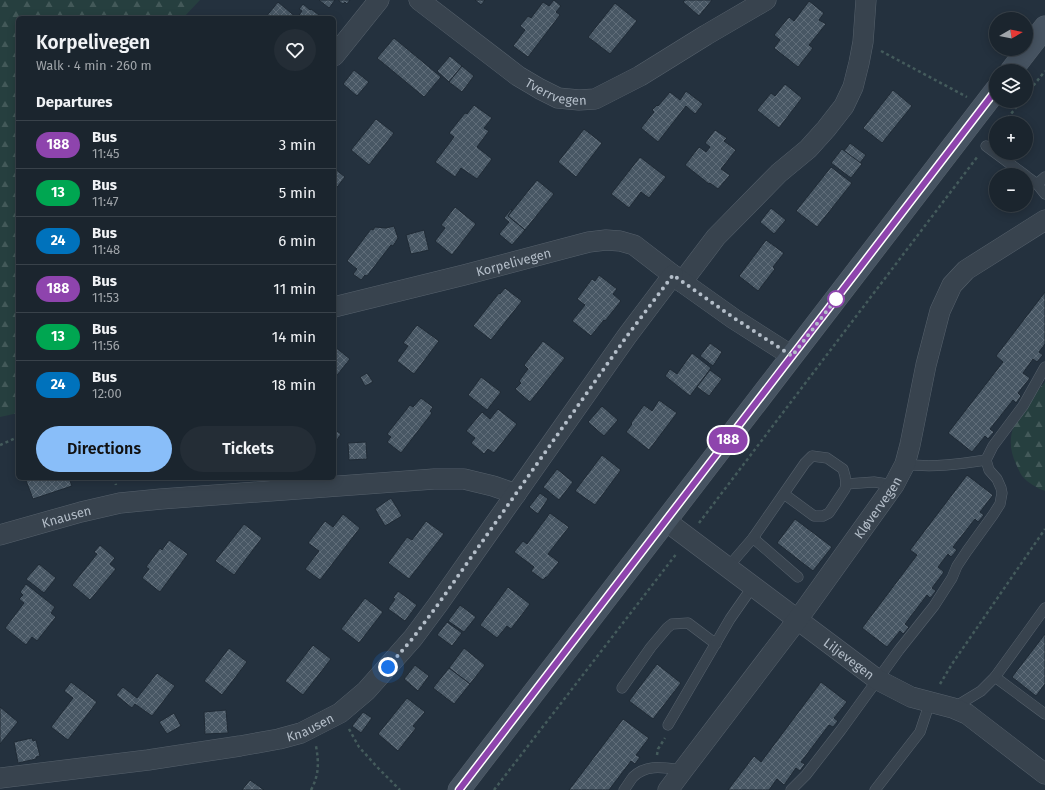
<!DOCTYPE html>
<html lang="en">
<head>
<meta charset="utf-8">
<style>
  :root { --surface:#1b252e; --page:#242d36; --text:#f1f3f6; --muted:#a0a5aa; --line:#39424a; --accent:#89bef9 }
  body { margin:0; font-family:"Fira Sans",sans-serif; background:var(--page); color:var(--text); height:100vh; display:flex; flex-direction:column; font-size:15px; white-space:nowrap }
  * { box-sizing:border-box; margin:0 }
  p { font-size:13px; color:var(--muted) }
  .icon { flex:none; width:22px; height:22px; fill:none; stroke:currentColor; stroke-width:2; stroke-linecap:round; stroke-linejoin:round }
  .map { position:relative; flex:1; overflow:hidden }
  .sheet { position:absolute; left:16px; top:16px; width:320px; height:464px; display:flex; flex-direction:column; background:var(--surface); border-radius:6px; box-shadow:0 2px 10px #0003,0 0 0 1px var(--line) }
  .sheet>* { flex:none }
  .badge { padding:0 8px; border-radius:13px; font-size:14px; line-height:26px }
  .needle { width:26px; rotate:81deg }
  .controls { position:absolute; left:989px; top:12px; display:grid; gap:8px }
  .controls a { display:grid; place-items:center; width:44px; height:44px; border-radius:50%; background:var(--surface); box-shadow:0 2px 10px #0003,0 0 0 1px var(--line); font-size:20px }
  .you { position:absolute; width:20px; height:20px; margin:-10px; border:3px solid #fff; border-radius:50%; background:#1a73e8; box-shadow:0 0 0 6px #1a73e833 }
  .map>.badge { position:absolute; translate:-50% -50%; box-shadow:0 0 0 2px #fff }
  h2 { padding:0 20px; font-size:15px; line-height:36px }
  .round { display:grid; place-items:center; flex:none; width:42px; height:42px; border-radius:21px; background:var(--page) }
  .headline { display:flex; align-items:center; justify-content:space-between; height:68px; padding:0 20px }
  h1 { font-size:19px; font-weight:600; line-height:30px }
  .action { display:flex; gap:8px; margin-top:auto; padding:8px 20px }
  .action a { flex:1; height:46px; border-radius:24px; background:var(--accent); color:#111; font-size:16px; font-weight:600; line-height:46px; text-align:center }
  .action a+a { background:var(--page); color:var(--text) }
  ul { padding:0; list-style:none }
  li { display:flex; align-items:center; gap:12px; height:48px; padding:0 20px; border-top:1px solid var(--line) }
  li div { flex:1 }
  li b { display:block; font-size:15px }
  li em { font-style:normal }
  li .badge { min-width:44px; font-weight:700; text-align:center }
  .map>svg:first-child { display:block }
  .forest { fill:url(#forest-firs) }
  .building { fill:url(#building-cross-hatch); stroke:#1f2a35 }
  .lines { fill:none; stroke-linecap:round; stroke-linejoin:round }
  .lane-casing { stroke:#56616c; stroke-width:11 }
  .street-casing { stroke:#56616c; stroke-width:21 }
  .secondary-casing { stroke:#56616c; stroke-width:23 }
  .path { stroke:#445b5c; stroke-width:2.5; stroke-dasharray:3 3; stroke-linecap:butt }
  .lane { stroke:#38434e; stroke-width:10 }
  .street { stroke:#38434e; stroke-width:20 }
  .secondary { stroke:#465361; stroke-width:22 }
  .line-casing { stroke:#fff; stroke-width:9 }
  .line { stroke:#8e44ad; stroke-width:6 }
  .walk { stroke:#b4bec9; stroke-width:4; stroke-dasharray:0 7.2 }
  .stop-dot { fill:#fff; stroke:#8e44ad; stroke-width:2 }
  .labels { text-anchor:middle; stroke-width:3; stroke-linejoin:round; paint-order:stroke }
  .street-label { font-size:13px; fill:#b4bec9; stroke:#1d2833 }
</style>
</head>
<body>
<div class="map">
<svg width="1045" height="790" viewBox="0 0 1045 790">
  <defs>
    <pattern id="forest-firs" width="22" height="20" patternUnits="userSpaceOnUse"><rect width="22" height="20" fill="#263f3f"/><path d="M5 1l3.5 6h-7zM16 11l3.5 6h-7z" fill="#435959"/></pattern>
    <pattern id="building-cross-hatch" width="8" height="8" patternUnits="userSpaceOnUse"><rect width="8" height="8" fill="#485764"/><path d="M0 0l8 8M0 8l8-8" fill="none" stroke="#606d79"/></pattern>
  </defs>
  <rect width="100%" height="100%" fill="#24313e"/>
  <g class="forest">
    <polygon points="0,0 200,0 183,18 18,18 18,413 0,417"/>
    <path d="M1045,382V491C1037,488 1028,483 1022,476C1020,473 1018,468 1016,464C1000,430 1024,407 1045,382Z"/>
  </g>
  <g class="building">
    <polygon points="319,0 335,0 329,8"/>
    <polygon points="339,0 350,0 347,4 345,2 343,4 339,1"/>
    <polygon points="475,0 485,0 481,5"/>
    <polygon points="554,0 561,6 556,12 560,15 528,57 513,46 525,30 520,26 528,16 531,18 543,2 549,6"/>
    <polygon points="685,0 712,0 699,16 683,2"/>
    <polygon points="809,1 824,13 819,20 826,24 809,45 813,48 798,67 774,48 780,40 774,35 789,17 794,21"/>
    <polygon points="278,2 297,18 265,18"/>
    <polygon points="615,3 637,21 610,54 588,37"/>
    <polygon points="303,4 310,10 311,9 323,18 297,18 302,11 299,9"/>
    <polygon points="394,38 441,77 424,97 377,58"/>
    <polygon points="450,56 462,66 449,82 437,71"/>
    <polygon points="462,66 474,76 462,92 449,82"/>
    <polygon points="354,70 369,82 357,96 343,84"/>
    <polygon points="785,84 802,98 779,128 757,110 771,93 775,96"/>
    <polygon points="893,90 912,106 882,143 863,128"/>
    <polygon points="686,91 703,104 695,114 686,106 658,142 641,128 654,112 652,110 657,105 658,106 670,92 680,100"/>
    <polygon points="474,105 492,118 484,128 489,131 477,147 492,159 477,179 461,168 455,177 435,162 454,137 449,133 465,113 467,114"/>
    <polygon points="376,119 394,133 369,165 351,150"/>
    <polygon points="584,129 602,143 576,177 558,162"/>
    <polygon points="715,130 727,138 724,141 736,150 721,169 730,175 718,189 710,183 709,184 685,165 699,147 706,152 710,147 705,143"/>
    <polygon points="850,143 866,155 860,163 844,151"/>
    <polygon points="842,149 862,164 851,178 831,163"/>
    <polygon points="640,157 666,177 649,198 641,192 629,208 611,194"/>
    <polygon points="831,167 852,183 817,227 796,211"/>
    <polygon points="334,168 345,177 334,191"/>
    <polygon points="537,180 554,194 525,230 508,216"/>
    <polygon points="455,207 476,224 452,255 435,241 445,228 441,225"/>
    <polygon points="771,208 786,220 774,234 760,222"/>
    <polygon points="511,209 512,210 508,216 525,230 512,245 499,234 509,222 504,218"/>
    <polygon points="394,226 398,238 393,246 391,245 367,276 365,275 361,280 353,274 357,269 347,261 371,229 373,230 375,227 386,228"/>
    <polygon points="424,230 429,250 411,254 406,235"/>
    <polygon points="766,240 784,253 773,267 775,269 758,291 739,276"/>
    <polygon points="599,275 617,289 613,294 621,301 605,321 604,320 591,336 572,321 585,305 577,299 592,279 595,281"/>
    <polygon points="505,288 522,301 491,340 473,326 499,293 500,294"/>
    <polygon points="1045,292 1045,344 1039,352 1043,355 1037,362 1033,359 1023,373 1030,378 1018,393 1021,396 1016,403 1013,400 990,429 994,432 988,439 985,436 972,452 948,433 1003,362 996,356"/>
    <polygon points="417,325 439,341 414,374 397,361 408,346 403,343"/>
    <polygon points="543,341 565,358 530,402 515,389 521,383 519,381 528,369 524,365"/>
    <polygon points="710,343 722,352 713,366 700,356"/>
    <polygon points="334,346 350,359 334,379"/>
    <polygon points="692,353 711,368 690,396 665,376 670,369 677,374"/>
    <polygon points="710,370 722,379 709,396 697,387"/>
    <polygon points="367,373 373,382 365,386 360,377"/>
    <polygon points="481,377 501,392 487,410 468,395"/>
    <polygon points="421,398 433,407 430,411 432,413 401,453 387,442 391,437 387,434 410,405 413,407"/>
    <polygon points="659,400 677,413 649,450 626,432 632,424 631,423 644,405 652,411"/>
    <polygon points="602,406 618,420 604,436 588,422"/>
    <polygon points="498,409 517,424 494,453 488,449 484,454 471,443 475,438 466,431 482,412 490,419"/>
    <polygon points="334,429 341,434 334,444"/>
    <polygon points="366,442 367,459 349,460 348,443"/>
    <polygon points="602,455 621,470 595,505 575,491"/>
    <polygon points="557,469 573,482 559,500 543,487"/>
    <polygon points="967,475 993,495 980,512 984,515 978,522 975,519 953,547 957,550 951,557 948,554 938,567 944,572 932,588 936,591 930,598 927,595 905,624 909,627 903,634 900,631 887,647 862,628 917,555 910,550"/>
    <polygon points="25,478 69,478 72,486 33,499"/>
    <polygon points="540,493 548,499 538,514 529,507"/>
    <polygon points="391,498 402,516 385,526 375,509"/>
    <polygon points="550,513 569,527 548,554 559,562 547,577 546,577 543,580 531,571 534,567 514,552 523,541 527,544"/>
    <polygon points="343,514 360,528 320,580 305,569 319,551 308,543 325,521 333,527"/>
    <polygon points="795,519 832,547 813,571 777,543"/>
    <polygon points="426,521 444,534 409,579 388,563 407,537 412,540"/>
    <polygon points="244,524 262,538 234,575 215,561"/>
    <polygon points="169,540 188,554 160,592 142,578 149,569 146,567 160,548 162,550"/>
    <polygon points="100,545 115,558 110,564 116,569 90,600 72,585 97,554 94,552"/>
    <polygon points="39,564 56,578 44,593 26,579"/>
    <polygon points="26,584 55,607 51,613 56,617 37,641 32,637 26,645 5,628 24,603 19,599 23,595 20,592"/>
    <polygon points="508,587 530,604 511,629 507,626 497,638 480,625"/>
    <polygon points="398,591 417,605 405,621 388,609 395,599 393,598"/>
    <polygon points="365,598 383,612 359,643 341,629"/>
    <polygon points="460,605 476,617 464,632 448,621"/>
    <polygon points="447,622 462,633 452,646 437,635"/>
    <polygon points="1045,634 1045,684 1036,696 1012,677"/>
    <polygon points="313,645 331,659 303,695 285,681"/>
    <polygon points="229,648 247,662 222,695 204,681"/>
    <polygon points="464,648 485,665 470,684 449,668"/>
    <polygon points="657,664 681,683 653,719 629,701"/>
    <polygon points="415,665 429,676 418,691 404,679"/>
    <polygon points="449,668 470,684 454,704 433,688"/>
    <polygon points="157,673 175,686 152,716 135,704 132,708 116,695 123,687 137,698"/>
    <polygon points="71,682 97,702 68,740 51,727 73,698 64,691"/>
    <polygon points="821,682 847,702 834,718 838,721 833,727 829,725 801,762 805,764 800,771 796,768 784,785 777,779 769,790 728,790 754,756 761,762"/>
    <polygon points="407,698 425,712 413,726 416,728 398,751 378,734"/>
    <polygon points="0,707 18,722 0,744"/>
    <polygon points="226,710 228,733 205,734 204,712"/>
    <polygon points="363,712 372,718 361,733 352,726"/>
    <polygon points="174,713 181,726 167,734 159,722"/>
    <polygon points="623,719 649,738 636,755 640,757 635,764 631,761 609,790 569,790"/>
    <polygon points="32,738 33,741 36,740 40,756 36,757 36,759 18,763 14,742"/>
    <polygon points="250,780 264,790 242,790"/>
  </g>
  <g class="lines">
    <defs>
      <g id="lane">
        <polyline points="986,146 1025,175"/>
        <polyline points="1026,176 1037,184 1045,194"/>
        <polyline points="1037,184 1045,177"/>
        <path d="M905,464C932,468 960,464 986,460"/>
        <polyline points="846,484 874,482 894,485"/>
        <polyline points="753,538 798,577"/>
        <polyline points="728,567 753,538 805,463 812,456 827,458 843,469 845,476 846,484 845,489 829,513 823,516 814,516 784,494"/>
        <polyline points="995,677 1045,714"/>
        <polyline points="622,688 651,647 667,628 672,624 688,623 716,644"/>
        <polyline points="953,708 981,691 995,677 1045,608"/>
        <polyline points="668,725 730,619 753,586"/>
        <path d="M624,790C627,786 630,781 633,777C647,763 666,768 683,770"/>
        <polyline points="791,790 806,775 841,730 899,650 934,606 952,578 957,566 967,551 993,515 1000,504 1002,493 1001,488 997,479 989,470 986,460 993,446 1023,406 1045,367"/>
        <polyline points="875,790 920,732 930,702"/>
      </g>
      <g id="street">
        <path id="s1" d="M419,0L518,76L540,89L558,98L579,100L595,99L640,76L706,35L766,0"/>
        <polyline points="334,56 379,0"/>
        <polyline points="682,282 716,237 779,173 808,149 826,129 844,106 853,87 859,63 863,42 866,0"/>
        <path id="s2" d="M334,307L464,275L589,242L606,240L620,241L634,245L682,282L734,319L792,356"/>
        <path id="s3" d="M666,521L878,680L911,697L953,708L967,714L1045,774"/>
        <path id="s4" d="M0,535L81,512L120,503L161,499L434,479H464L493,486L516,494"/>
        <path id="s5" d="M0,778L148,760L240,746L279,739L301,733L340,713L366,691L413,638L439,603L627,336L673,275"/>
        <path id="s6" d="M668,790L683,770L798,619L894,485L905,464L910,445L926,365L940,311L952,285L966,270L1045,220"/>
      </g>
      <g id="secondary">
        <polyline points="1011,71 1045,27"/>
        <polyline points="459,790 996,90"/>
      </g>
    </defs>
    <use href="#lane" class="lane-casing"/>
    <use href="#street" class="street-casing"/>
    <use href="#secondary" class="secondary-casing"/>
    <g class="path">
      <polyline points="881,51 967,97"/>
      <polyline points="1026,95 1045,71"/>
      <polyline points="1004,123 1021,101"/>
      <polyline points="0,445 18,437"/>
      <polyline points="114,478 116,485"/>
      <polyline points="699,523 978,156"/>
      <polyline points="940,684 952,664 1045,529"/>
      <polyline points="349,729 359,747 379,769 400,790"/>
      <polyline points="657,755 658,749 665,738"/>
      <path d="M311,790C319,775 319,763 316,746"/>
      <polyline points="494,790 677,553"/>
    </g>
    <use href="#lane" class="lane"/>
    <use href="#street" class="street"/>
    <use href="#secondary" class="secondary"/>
  </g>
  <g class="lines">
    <defs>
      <polyline id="line" points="459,790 996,90"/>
    </defs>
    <use href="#line" class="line-casing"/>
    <use href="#line" class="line"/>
    <polyline class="walk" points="388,667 413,638 439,603 627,336 673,275 734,318 792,356 840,294 836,299"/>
  </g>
  <circle class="stop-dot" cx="836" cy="299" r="8"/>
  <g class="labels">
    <g class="street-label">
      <text dy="5" stroke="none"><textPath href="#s1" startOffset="167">Tverrvegen</textPath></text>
      <text dy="5" stroke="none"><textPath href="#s2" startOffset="185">Korpelivegen</textPath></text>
      <text dy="5" stroke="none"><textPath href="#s6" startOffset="352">Kløvervegen</textPath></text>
      <text dy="5" stroke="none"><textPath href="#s4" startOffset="69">Knausen</textPath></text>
      <text dy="5" stroke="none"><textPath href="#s3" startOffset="229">Liljevegen</textPath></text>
      <text dy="5" stroke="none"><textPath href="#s5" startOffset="315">Knausen</textPath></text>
    </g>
  </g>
</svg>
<div class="controls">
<a><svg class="needle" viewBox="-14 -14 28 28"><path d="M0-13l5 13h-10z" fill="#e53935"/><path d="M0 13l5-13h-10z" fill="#a0a5aa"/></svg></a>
<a><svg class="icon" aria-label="layers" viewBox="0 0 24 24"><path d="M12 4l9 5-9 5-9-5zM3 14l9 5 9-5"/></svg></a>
<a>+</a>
<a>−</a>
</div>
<div class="you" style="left:388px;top:667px"></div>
<b class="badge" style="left:728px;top:440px;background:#8e44ad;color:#fff">188</b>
<section class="sheet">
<div class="headline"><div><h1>Korpelivegen</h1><p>Walk · 4 min · 260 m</p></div><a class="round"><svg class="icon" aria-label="heart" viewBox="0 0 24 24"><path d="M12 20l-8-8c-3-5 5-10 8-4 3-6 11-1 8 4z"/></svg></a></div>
<h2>Departures</h2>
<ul>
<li><span class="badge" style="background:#8e44ad;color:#fff">188</span><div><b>Bus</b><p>11:45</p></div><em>3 min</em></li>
<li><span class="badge" style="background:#00a651;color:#fff">13</span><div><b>Bus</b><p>11:47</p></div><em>5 min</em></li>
<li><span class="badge" style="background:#0072bc;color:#fff">24</span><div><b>Bus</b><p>11:48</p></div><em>6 min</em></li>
<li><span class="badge" style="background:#8e44ad;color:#fff">188</span><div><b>Bus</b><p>11:53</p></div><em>11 min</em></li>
<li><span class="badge" style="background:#00a651;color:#fff">13</span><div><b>Bus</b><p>11:56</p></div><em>14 min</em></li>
<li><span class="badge" style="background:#0072bc;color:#fff">24</span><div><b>Bus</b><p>12:00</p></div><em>18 min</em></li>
</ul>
<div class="action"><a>Directions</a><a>Tickets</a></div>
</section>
</div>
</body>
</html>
